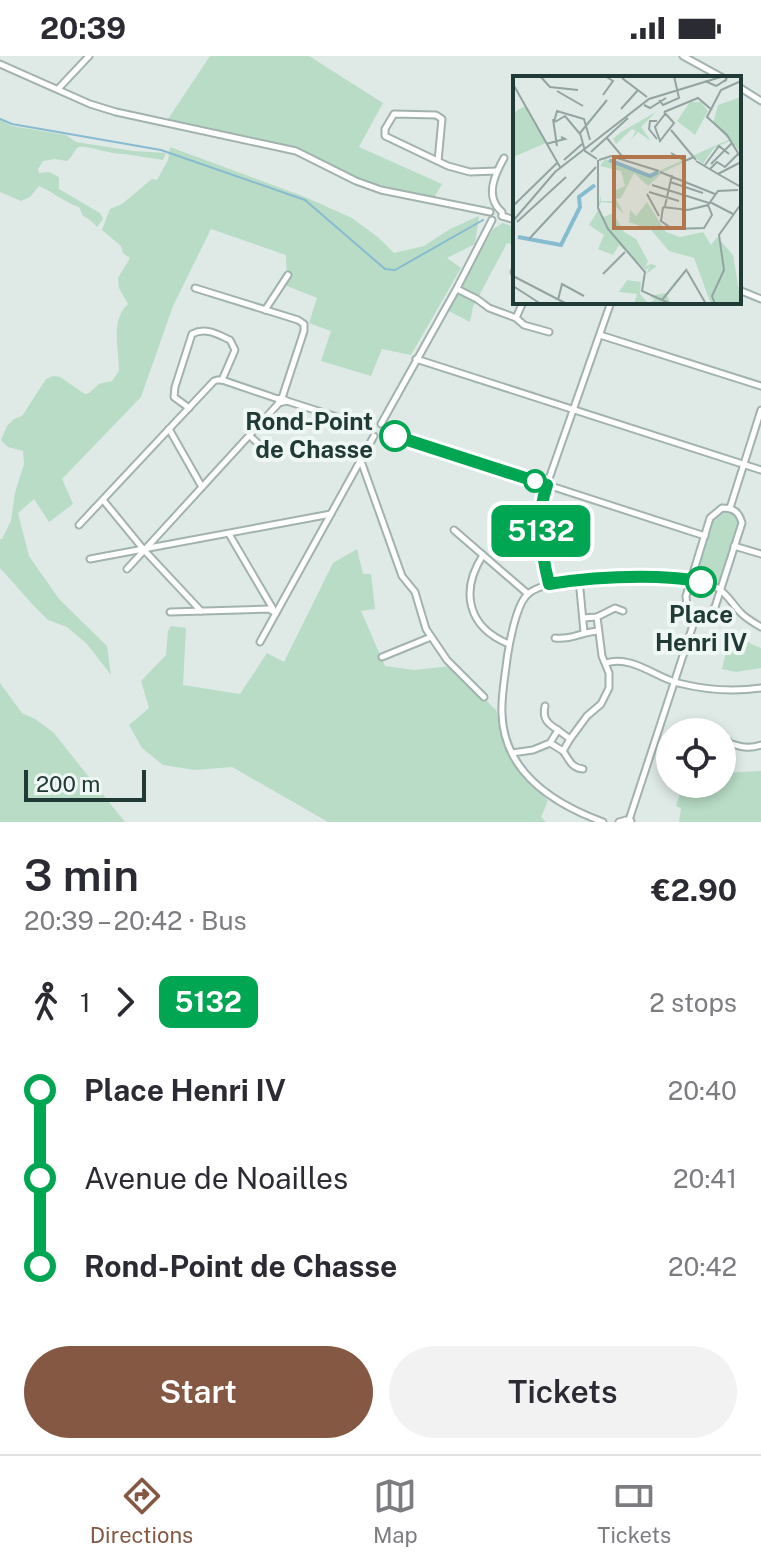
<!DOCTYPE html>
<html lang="en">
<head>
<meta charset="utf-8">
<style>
  :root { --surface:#fff; --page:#f2f2f3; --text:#2b2b33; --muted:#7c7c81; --line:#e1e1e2; --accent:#845843 }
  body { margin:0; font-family:"Public Sans",sans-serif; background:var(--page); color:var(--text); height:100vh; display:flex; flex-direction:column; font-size:30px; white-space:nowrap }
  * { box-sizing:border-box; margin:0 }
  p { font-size:26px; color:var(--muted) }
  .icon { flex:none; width:44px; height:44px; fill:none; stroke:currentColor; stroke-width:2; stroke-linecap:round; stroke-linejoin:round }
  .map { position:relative; height:766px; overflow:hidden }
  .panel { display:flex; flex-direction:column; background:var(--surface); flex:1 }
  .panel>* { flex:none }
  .badge { padding:0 16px; border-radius:12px; font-size:28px; line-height:52px }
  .tools { position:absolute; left:656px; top:662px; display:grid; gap:16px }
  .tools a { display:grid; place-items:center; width:80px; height:80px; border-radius:50%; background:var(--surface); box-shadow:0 4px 12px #0003; font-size:40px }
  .scale { position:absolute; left:24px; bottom:20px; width:122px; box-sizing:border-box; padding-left:8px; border:4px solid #203a36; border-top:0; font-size:22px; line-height:28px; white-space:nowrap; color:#203a36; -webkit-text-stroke:6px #eff7f4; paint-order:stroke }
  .map>.badge { position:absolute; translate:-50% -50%; box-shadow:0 0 0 4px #fff }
  .legs { display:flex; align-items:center; gap:12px; height:88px; padding:0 24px; font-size:26px }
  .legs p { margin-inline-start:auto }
  .overview { display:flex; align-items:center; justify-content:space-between; height:136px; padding:0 24px }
  h1 { font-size:44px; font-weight:600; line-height:60px }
  .action { display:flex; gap:16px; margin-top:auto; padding:16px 24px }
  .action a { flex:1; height:92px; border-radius:48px; background:var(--accent); color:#fff; font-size:32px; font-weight:600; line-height:92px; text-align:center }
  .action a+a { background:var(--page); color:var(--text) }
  ul { padding:0 24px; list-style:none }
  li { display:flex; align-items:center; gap:28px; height:88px; font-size:30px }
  li i { display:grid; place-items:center; width:12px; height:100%; margin:0 10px; background:currentColor }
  li i::after { content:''; width:20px; height:20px; margin:-10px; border:6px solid; border-radius:50%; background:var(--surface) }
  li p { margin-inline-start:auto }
  li:first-child i { background:linear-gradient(#0000 50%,currentColor 0) }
  li:last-child i { background:linear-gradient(currentColor 50%,#0000 0) }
  .status { display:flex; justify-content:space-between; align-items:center; height:56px; padding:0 40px; background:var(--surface); direction:ltr }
  .status svg { height:22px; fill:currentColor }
  .menu { display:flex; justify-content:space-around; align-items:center; height:112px; border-top:2px solid var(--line); background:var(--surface); font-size:22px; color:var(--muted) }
  .menu a { display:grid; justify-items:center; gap:4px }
  .menu .on { color:var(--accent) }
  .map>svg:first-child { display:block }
  .green { fill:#b8dcc6 }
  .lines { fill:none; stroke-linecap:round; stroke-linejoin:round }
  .stream { stroke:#87bbd0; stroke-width:2 }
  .minor-casing { stroke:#a2b2ae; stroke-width:9 }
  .minor { stroke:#fff; stroke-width:5 }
  .line-1-casing { stroke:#fff; stroke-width:18 }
  .line-1 { stroke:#00a651; stroke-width:12 }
  .stop-1-dot { fill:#fff; stroke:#00a651; stroke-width:4 }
  .labels { text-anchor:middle; stroke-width:8; stroke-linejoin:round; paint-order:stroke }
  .stop-label { font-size:24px; font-weight:bold; fill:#203a36; stroke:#eff7f4; text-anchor:end }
  .inset-river { fill:none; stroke:#87bbd0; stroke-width:4 }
  .inset-road { fill:none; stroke:#93a4a0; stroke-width:2 }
  .view { fill:#b2764c; fill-opacity:0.15; stroke:#b2764c; stroke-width:4 }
  .inset-edge { fill:none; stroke:#203a36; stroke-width:4 }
</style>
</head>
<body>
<div class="status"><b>20:39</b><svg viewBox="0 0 49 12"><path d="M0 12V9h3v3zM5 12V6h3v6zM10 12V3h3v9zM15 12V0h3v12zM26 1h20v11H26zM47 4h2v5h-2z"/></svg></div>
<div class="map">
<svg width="761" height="766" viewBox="0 0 761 766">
  <rect width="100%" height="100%" fill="#dfeae7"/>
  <g class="green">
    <polygon points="210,0 309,0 383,47 359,91 442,128 434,142 368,127 298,92 168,63"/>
    <path d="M0,64L12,70L66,79L76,86L133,95L166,97L163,104L124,98C114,99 86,89 79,91C75,92 72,102 67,105L55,103L43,105L38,113L39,117L49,116L59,121V133L100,157L103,163L97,171L90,164L83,160L79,151C64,146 53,136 39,130L30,141L21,145L0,136Z"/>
    <path d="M170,91L305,141L352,162L379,182L394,197L424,190L450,173L479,160L475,188L447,202L461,212L411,299L382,293L371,320L321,305L331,275L309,267L317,242L287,230L286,199L211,173L173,250L141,341L62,423L73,448L49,466L34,443L18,457L29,500L59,543L107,590L111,619L87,588L67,571L48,564L33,549L0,512V483H2L11,465L15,437L24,408L23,395L8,391L1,384L7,370L14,363L22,360L46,323L53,320L60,321L85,338L89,337L99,328L112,325L119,315C119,292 110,265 128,248L119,232L118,222L130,202L123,197L121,190L102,174L110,153L122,148L152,123L157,124L168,104Z"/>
    <polygon points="503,167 515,171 515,189 507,187 473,251 470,266 447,254 493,173"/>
    <path d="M727,453C734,457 739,460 739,470L722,525L716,527L698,522L695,518L712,462L721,455Z"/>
    <polygon points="357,493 363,518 371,518 375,553 361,555 385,610 414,614 451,610 496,654 511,705 548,745 541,761 546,766 328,766 232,711 195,714 163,709 142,692 129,669 149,652 141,625 166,599 168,575 171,570 186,572 183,629 240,638 267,597 284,606 333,507"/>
    <polygon points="739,578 751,588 761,592 761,612 736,616 722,613 728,588"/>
    <polygon points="0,627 22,657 35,663 53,676 125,766 0,766"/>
    <polygon points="761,715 761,766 679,766 681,752 676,750 683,728 722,728 722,717"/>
  </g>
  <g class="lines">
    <polyline class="stream" points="0,63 12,68 161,94 305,144 385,213 395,214 483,164"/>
    <defs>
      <g id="minor">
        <polyline points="683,0 723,22"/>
        <polyline points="0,8 90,48 116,56 296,95 356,125 381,134 490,156"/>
        <polyline points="739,31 761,45"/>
        <polyline points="58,33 89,0"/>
        <polyline points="438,105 442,63 436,59 394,58 385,73 385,80 448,110 470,116 497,115"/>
        <path d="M502,160V156C484,141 495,118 504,102"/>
        <polyline points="502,160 515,164"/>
        <polyline points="514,216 515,216"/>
        <polyline points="195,232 298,264 304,268 304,275 282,342 287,345 279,347 278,343 282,342"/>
        <polyline points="457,233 477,243 489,252 516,262 524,269 549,276"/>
        <polyline points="739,234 761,243"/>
        <polyline points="265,254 288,219"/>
        <polyline points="516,262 523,246"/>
        <polyline points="600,279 761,330"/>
        <polyline points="416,303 761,414"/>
        <polyline points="222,324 278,343"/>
        <polyline points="287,345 371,372"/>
        <path d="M189,352L174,341L175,331L192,278C206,271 217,278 230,284L235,294L222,324"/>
        <polyline points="381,368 457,232 492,164"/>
        <polyline points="169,373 202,431"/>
        <polyline points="384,376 705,480"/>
        <polyline points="250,380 267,396"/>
        <polyline points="361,405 402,520 415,536 426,573 447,604 484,641"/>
        <polyline points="103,444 144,494 201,555"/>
        <path d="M722,452C734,452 739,456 742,467L715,551L709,557L696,560L687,552L686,540L710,462Z"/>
        <polyline points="730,452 761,354"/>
        <polyline points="79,469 214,325 217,324 222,324"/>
        <polyline points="454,474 528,538"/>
        <polyline points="229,478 273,553"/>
        <polyline points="734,490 761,498"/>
        <path d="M483,499C460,535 467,571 509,588"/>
        <polyline points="90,503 331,458"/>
        <polyline points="127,513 279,347"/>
        <polyline points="579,523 584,576"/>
        <path d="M549,528C541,497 540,468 544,437L611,246"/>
        <polyline points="170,556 269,553 276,557"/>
        <polyline points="583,562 597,561 615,552 623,555"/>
        <path d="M555,582C572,584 581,576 598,575"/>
        <polyline points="260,586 374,380"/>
        <polyline points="382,601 431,581"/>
        <path d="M606,607C632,599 655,621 678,627C706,634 733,636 761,632"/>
        <path d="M545,650C542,663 548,668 558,674"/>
        <polyline points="722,683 728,685 729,691 727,695 722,697"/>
        <polyline points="550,687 563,695 570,683"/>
        <path d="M729,687C740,691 749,693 761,689"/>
        <path d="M563,695C569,703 571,712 583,713"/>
        <polyline points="512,697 533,694 550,687 558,674 570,683 587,660 601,648 609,632 609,617 602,600 597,561"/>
        <polyline points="629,764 696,560"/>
        <path d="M603,766C554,748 504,717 502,658C501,640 505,621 507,603C509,588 516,551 526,540C549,514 685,517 716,531C726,536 733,549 741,557C747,563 754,567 761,571"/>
        <polyline points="619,766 626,764 631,765"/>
      </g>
    </defs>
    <use href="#minor" class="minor-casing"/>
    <use href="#minor" class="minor"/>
  </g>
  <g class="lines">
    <defs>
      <path id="line-1" d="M395,380L547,429C536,460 541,496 549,528C586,522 620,520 657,521C672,522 686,522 701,526"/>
    </defs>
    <use href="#line-1" class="line-1-casing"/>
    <use href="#line-1" class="line-1"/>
  </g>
  <g class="stop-1-dot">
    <circle cx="395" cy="380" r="14"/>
    <circle cx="535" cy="425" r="10"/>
    <circle cx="701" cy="526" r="14"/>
  </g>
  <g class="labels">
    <g class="stop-label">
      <text x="373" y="374">Rond-Point<tspan x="373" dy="28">de Chasse</tspan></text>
      <text x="701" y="567" text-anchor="middle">Place<tspan x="701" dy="28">Henri IV</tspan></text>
    </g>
  </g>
  <g transform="translate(513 20)">
    <rect width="228" height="228" fill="#dfeae7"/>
    <path d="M228,21V76L217,65L201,72L190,88L182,81L150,96L135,110L121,97L108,122L103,123L111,138L99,127L88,126L85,132L88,119V125H101V115L112,110L108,95L87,90L92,83L137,99L208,67L216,64L200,47L205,29ZM177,26H188L195,35L182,59L164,45ZM12,30L33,67L0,81V37ZM143,36L128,51L138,65L125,56L117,65L123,55L119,53L103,68L100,63L108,56ZM134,126L153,156L167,161L190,156L198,169L204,161L220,179L228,228H198L181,182L156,175L138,154L116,146L117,134L123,140ZM85,134L91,141L100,137L111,156L123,163L135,185L132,191L138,188L144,190L133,198L137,190L133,194L106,169L100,179L85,173L91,159L76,149ZM114,204L128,206L127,218L135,227L142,224L137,220L153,217L158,228H121L124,218L106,216Z" fill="#b8dcc6"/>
    <path class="inset-river" d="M96,84L137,100L145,96M5,161L48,169L67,131L66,121L82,109"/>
    <path class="inset-road" d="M27,0L37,11L65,14M192,5L203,10L205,9L211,5H212L213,4L214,1L212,5M228,5L208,14L194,41L214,59L228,82M114,6L109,2L134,21M0,8L47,91M44,15L70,30M90,19L100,5L92,0M146,24L150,29L166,22L161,0M131,29L137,32L153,22M108,33L125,14M151,36L161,47L147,65L142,51L152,38M151,36L185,22L199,34M40,43L44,70M144,45H137L136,53L144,63M41,46L44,35L71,43L77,64M42,46L52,40L67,58M158,54L183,84M93,61L109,80L106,84M33,68L52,63L48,61M78,76L115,42M158,77L172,85L181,81M84,83L72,75L67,57L94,24M51,84L69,68M85,84V132L95,153L132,196L129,215L158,228M86,84L98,80L146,95M183,85L205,98M198,88L219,67M192,89L206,70L216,78M197,93L204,86L212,91L225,78M147,96L202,118M205,98L228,86M205,98L228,111M157,106L190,117M139,109L196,127M136,116L166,125M134,118L146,140M197,126L220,138M0,130L44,87M152,130L159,99M150,131L175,134L195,129L205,115L225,114M150,131L148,145L158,152M0,145L42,96L136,23L211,0M4,146L53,101M160,153L191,152L199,139L195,129M16,163L83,91M174,195L193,228M90,198L112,176M0,200L54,228M0,210L28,228M45,224L49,208L71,220M149,224L174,193M202,228L199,220L211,194L206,159L228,128"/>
    <path class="view" d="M101,81H171V152H101Z"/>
    <rect width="228" height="228" class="inset-edge"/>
  </g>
</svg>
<div class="tools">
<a><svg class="icon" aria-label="locate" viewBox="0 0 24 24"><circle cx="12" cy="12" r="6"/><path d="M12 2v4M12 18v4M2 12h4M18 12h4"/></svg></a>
</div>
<div class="scale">200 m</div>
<b class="badge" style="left:541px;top:475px;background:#00a651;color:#fff">5132</b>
</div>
<section class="panel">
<div class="overview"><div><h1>3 min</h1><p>20:39 – 20:42 · Bus</p></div><b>€2.90</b></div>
<div class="legs"><svg class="icon" aria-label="walk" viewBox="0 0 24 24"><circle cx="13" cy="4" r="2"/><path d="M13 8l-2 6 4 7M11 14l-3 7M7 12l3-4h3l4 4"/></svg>1<svg class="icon" aria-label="forward" viewBox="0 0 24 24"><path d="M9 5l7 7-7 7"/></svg><b class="badge" style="background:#00a651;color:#fff">5132</b><p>2 stops</p></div>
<ul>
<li><i style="color:#00a651"></i><b>Place Henri IV</b><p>20:40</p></li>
<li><i style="color:#00a651"></i><span>Avenue de Noailles</span><p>20:41</p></li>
<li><i style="color:#00a651"></i><b>Rond-Point de Chasse</b><p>20:42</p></li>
</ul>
<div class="action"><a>Start</a><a>Tickets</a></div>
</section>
<nav class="menu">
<a class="on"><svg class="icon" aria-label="directions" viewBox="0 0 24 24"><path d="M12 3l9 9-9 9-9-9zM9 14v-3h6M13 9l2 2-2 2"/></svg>Directions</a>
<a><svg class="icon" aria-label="map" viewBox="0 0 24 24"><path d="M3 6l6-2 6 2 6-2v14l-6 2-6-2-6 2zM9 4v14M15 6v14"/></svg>Map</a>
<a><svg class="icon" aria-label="tickets" viewBox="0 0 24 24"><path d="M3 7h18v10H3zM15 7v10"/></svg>Tickets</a>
</nav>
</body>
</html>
